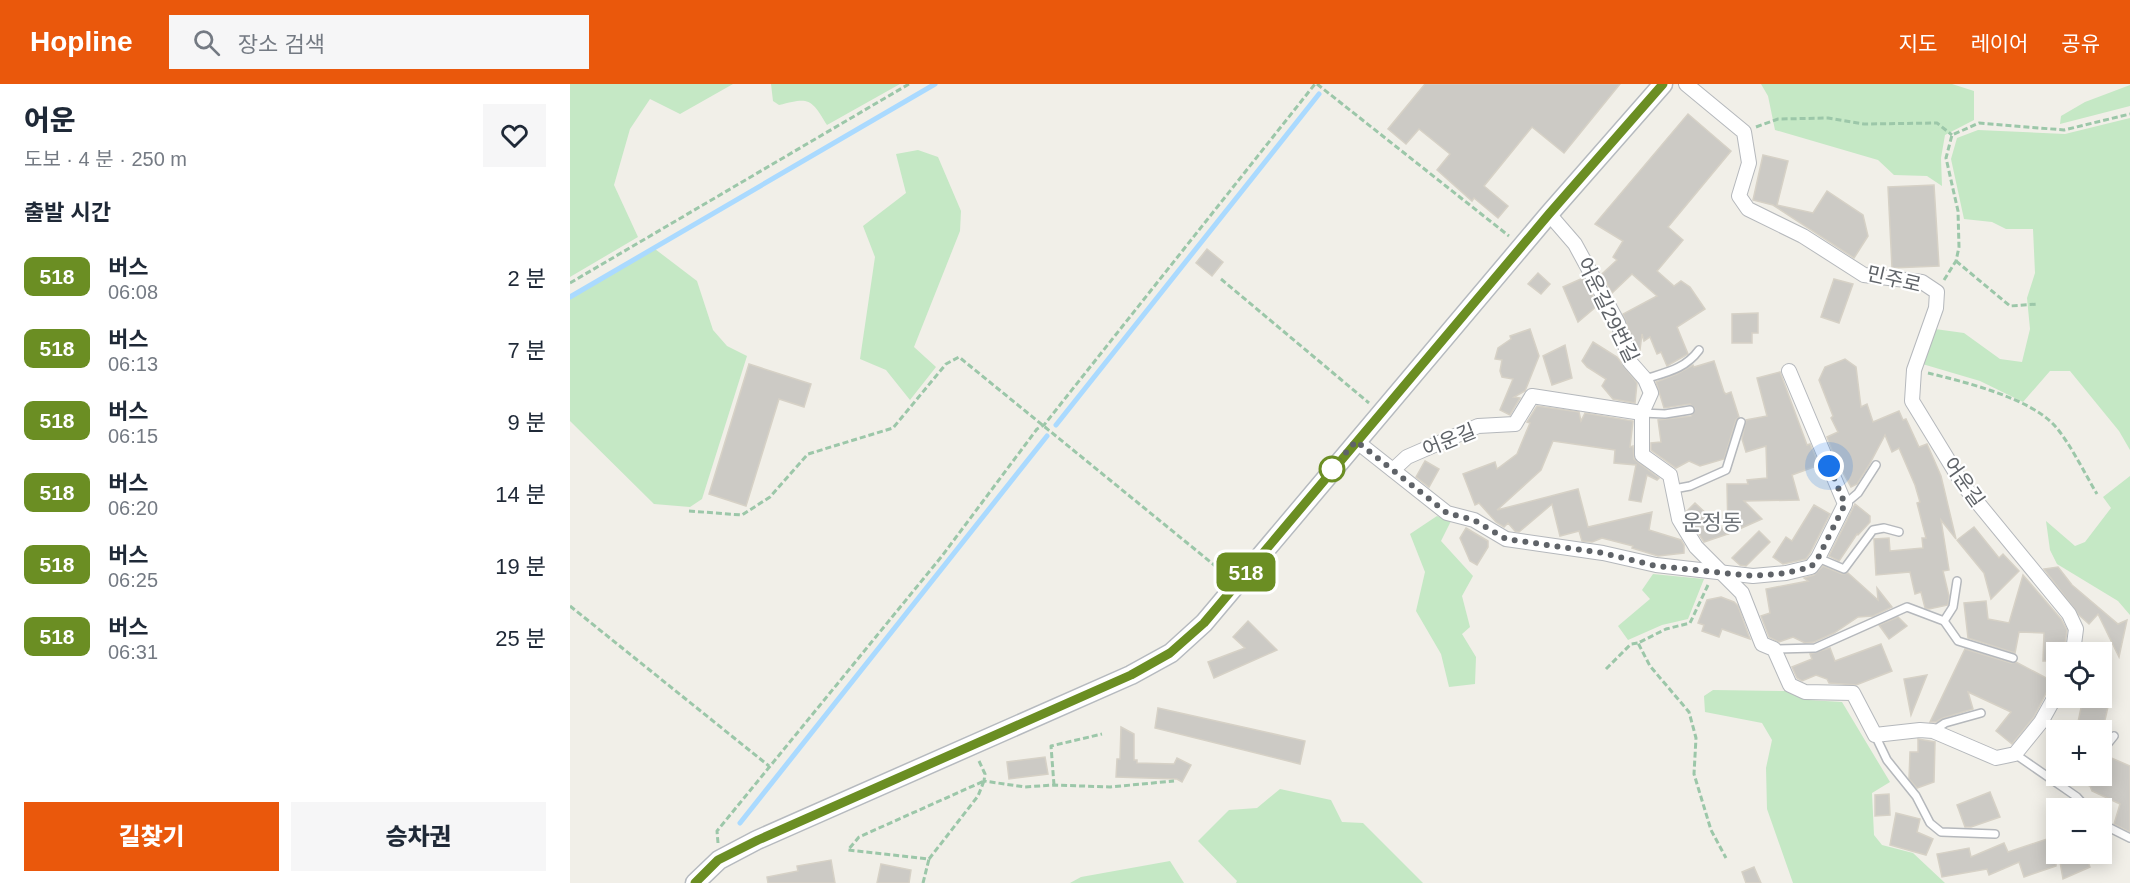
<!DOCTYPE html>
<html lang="ko">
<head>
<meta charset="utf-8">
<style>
  :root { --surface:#fff; --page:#f6f6f7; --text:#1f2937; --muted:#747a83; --accent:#ea580c }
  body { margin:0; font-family:Arial,"Noto Sans KR",sans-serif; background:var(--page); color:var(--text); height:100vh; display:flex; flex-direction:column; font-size:22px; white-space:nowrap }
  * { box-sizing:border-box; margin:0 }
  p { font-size:20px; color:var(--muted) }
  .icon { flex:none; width:33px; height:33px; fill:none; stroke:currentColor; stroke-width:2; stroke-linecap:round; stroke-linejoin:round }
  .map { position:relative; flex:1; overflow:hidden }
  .drawer { display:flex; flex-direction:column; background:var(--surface); width:570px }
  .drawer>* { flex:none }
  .badge { padding:0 12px; border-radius:9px; font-size:21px; line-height:39px }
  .controls { position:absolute; left:1476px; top:558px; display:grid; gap:12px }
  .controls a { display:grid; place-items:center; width:66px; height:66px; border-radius:0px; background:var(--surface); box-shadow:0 3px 15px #0003; font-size:30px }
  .you { position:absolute; width:30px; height:30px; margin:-15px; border:4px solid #fff; border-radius:50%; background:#1a73e8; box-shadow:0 0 0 9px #1a73e833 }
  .map>.badge { position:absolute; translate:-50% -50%; box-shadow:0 0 0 3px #fff }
  h2 { padding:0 24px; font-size:22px; line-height:54px }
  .round { display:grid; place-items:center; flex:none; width:63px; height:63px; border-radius:0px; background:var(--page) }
  .summary { display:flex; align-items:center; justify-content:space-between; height:102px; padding:0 24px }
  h1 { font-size:28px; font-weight:800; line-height:45px }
  .cta { display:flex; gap:12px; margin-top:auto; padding:12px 24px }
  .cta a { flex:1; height:69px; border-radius:0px; background:var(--accent); color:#fff; font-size:24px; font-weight:800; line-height:69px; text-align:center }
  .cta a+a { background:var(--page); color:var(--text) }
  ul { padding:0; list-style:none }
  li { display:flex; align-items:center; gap:18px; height:72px; padding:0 24px }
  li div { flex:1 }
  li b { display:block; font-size:22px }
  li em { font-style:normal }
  li .badge { min-width:66px; font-weight:700; text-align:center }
  header { display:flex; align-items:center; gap:36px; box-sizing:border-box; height:84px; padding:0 30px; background:var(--accent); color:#fff }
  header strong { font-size:28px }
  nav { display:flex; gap:33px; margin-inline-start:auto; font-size:21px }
  .search { width:420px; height:54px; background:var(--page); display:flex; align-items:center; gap:15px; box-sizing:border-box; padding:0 21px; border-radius:0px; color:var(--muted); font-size:22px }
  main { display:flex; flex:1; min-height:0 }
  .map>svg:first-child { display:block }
  .green { fill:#c5e8c5 }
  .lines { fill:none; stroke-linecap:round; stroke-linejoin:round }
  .stream { stroke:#aadaff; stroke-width:5 }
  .building { fill:#cccac5; stroke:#d6d1c6; stroke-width:1.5 }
  .lane-casing { stroke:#b5b8bc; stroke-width:10 }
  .street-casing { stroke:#b5b8bc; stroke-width:16 }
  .secondary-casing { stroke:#b6babf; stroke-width:21 }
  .path { stroke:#9cc7a9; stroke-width:3; stroke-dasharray:6 3; stroke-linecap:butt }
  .lane { stroke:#fff; stroke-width:7 }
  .street { stroke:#fff; stroke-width:14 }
  .secondary { stroke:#fff; stroke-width:18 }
  .line-casing { stroke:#fff; stroke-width:14 }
  .line { stroke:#6b8e23; stroke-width:9 }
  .walk { stroke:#5f6368; stroke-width:6; stroke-dasharray:0 10.8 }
  .stop-dot { fill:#fff; stroke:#6b8e23; stroke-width:3 }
  .labels { text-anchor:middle; stroke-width:4.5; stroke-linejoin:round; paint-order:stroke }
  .street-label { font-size:20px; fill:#5f6368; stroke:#fff }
  .quarter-label { font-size:22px; fill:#70757a; stroke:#fff }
</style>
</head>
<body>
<header>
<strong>Hopline</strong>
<div class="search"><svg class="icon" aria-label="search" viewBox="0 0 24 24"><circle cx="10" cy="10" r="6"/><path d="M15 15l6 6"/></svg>장소 검색</div>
<nav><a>지도</a><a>레이어</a><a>공유</a></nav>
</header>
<main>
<section class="drawer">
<div class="summary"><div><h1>어운</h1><p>도보 · 4 분 · 250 m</p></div><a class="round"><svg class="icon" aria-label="heart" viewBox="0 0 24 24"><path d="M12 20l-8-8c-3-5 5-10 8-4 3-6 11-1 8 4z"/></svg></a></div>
<h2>출발 시간</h2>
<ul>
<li><span class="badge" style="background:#6b8e23;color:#fff">518</span><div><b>버스</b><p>06:08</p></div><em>2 분</em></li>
<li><span class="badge" style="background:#6b8e23;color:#fff">518</span><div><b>버스</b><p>06:13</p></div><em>7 분</em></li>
<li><span class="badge" style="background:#6b8e23;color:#fff">518</span><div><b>버스</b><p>06:15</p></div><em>9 분</em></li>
<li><span class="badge" style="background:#6b8e23;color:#fff">518</span><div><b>버스</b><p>06:20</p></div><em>14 분</em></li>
<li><span class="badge" style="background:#6b8e23;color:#fff">518</span><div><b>버스</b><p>06:25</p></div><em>19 분</em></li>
<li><span class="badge" style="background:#6b8e23;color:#fff">518</span><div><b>버스</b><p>06:31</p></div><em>25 분</em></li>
</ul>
<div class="cta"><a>길찾기</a><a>승차권</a></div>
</section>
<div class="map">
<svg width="1560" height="799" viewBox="0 0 1560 799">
  <rect width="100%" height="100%" fill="#f1efe8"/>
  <g class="green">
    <polygon points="0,0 163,0 110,30 80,15 60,45 44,101 68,153 0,193"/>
    <path d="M201,0H330L257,41C241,14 239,13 209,21L203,17Z"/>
    <polygon points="1191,0 1382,0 1404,7 1404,36 1375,51 1371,74 1372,102 1357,92 1324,91 1308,76 1205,46 1198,12"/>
    <polygon points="1560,1 1560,22 1490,40 1491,32 1515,18"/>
    <polygon points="1560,34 1560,366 1549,347 1500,287 1480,287 1453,318 1410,297 1349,279 1365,245 1394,249 1430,275 1452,278 1460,245 1457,214 1465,189 1463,145 1436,145 1422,138 1394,135 1381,75 1387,54 1408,46 1495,50"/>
    <polygon points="348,66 368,73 391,127 390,147 344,263 366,283 340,316 316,286 290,275 305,173 293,142 336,109 326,70"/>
    <polygon points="85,165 127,197 143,246 157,262 177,272 132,415 120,423 84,420 0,337 0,215"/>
    <polygon points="1560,392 1560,531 1548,517 1487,480 1480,466 1476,437 1505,462 1515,458 1541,424 1533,413"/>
    <polygon points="867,432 881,437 871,457 903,492 892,512 900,543 892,550 906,573 905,600 879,603 871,570 846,527 855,488 840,450"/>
    <polygon points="1083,490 1134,495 1118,535 1092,541 1058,556 1048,542 1080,515 1072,506"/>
    <polygon points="1143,606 1217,607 1239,616 1272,618 1320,698 1302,709 1304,751 1312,761 1343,769 1375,799 1223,799 1197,725 1196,684 1202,656 1192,639 1135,628 1134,612"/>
    <polygon points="710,705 761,716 772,738 793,739 853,799 666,799 667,797 628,757 659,726 687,724"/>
    <polygon points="600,777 614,799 500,799 511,793"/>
  </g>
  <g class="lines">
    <g class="stream">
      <polyline points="0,213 365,0"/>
      <polyline points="486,341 749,10"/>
      <polyline points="170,739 477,352"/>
    </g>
  </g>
  <g class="building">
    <polygon points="855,0 1050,0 994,69 962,43 914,102 938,122 928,134 904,114 902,117 867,86 880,70 849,45 836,60 818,45"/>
    <polygon points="1118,30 1161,67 1098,143 1113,156 1087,187 1104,202 1111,197 1120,203 1135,225 1107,243 1118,270 1097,282 1091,268 1087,270 1080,253 1074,257 1072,250 1069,274 1053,230 1087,212 1062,190 1042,209 1032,190 1047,176 1043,173 1053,157 1025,140"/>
    <polygon points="1193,71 1218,77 1207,121 1243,129 1257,107 1293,131 1298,152 1284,174 1203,121 1183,116"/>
    <polygon points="1364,101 1369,182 1322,184 1318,103"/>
    <polygon points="637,165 653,178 642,192 626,179"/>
    <polygon points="968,189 980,200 971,210 958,200"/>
    <polygon points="1013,194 1028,221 1008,238 993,203"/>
    <polygon points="1264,195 1283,200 1269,239 1251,233"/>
    <polygon points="1188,229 1188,249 1182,249 1182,259 1162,259 1162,230"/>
    <polygon points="960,245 969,272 955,307 944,313 950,314 940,331 930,326 943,295 932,293 930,287 932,276 925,275 928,264 941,255 940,252"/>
    <polygon points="1023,258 1047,273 1067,299 1065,319 1043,315 1032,302 1036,295 1017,283 1012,277"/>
    <polygon points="995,261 1002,294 982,301 973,272"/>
    <polygon points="1275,275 1286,283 1291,323 1297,320 1303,338 1329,327 1333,336 1336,335 1349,363 1357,360 1371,392 1386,455 1371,436 1379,486 1373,487 1379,512 1378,521 1359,525 1355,524 1351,508 1345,510 1340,488 1306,491 1304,455 1319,454 1320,467 1353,464 1352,454 1356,454 1347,419 1350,418 1345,401 1329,364 1322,368 1315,351 1299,381 1287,400 1281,403 1265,374 1257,353 1268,348 1261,334 1263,332 1249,296 1255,283"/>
    <polygon points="1144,277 1154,308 1156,310 1161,308 1169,333 1166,336 1154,375 1130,382 1119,377 1106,384 1081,366 1081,359 1091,358 1088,336 1121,332 1125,325 1120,320 1094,324 1086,298 1107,290 1123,281 1124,283"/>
    <polygon points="179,280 241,300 234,323 209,315 176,422 139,410"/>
    <polygon points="1210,288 1237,361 1240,360 1249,381 1222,391 1229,416 1174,417 1192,435 1158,450 1157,400 1178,400 1177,396 1197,394 1196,362 1176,368 1172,355 1176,336 1197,332 1187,294"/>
    <polygon points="967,322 1009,328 1011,337 1015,329 1063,337 1060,363 1063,362 1064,375 1089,394 1087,396 1077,391 1071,418 1059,416 1066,381 1044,379 1045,366 983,357 971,386 927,426 1008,405 1018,443 1082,428 1079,446 1111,456 1114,461 1114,469 1088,472 1062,464 1063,462 1032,454 1022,458 1012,457 1009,447 990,452 982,420 949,448 945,447 938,439 934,443 926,438 909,419 905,421 893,390 925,378 927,385 947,370 960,339 957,338"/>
    <polygon points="855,377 869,385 859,403 846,393"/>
    <polygon points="1125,419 1158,450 1134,458 1118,433 1117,427"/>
    <polygon points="1285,420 1300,432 1300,438 1288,451 1287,450 1269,477 1259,472"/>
    <polygon points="1244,421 1260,430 1240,469 1236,475 1213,480 1203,473 1216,453 1222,457"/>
    <polygon points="1404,443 1429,474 1433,470 1449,487 1421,515 1414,489 1387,456"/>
    <polygon points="896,444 918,457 918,463 907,481 900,477 890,454"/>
    <polygon points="1189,447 1200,458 1176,482 1170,481 1162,474"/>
    <polygon points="1253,482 1272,490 1278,489 1308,516 1307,504 1322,523 1303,532 1288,533 1264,549 1244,558 1235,559 1223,553 1209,558 1199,553 1191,532 1200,529 1196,505 1238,497 1234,494 1244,491"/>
    <polygon points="1488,483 1502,501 1548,540 1557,536 1549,573 1528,530 1519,540 1509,531 1474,485"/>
    <polygon points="1453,491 1491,535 1497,546 1494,568 1486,568 1486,577 1473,577 1474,549 1449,548 1445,569 1398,554 1394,519 1416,517 1418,535 1439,539"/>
    <polygon points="1151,513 1164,518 1168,522 1180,555 1152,545 1149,553 1132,547 1134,541 1128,539 1137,516"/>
    <polygon points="1328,533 1337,542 1319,555 1309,541"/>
    <polygon points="678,537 707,566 644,594 638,578 675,564 663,553"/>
    <polygon points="1311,560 1322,587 1286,601 1259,599 1257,595 1246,591 1232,597 1227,594 1222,583 1242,575 1240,570 1260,564 1265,577"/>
    <polygon points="1395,565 1441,579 1446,578 1482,597 1464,633 1442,660 1426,647 1441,628 1398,608 1403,625 1373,634 1366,638 1360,638"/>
    <polygon points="1357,591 1341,631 1334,595"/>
    <polygon points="1513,614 1540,614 1532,649 1532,646 1507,643"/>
    <polygon points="588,624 735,657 730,680 585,644"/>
    <polygon points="551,643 564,650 564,676 567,676 567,679 604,680 607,674 621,681 612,698 607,695 546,693 547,675 550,675"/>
    <polygon points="1348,655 1365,658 1364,698 1347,704 1339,695 1340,668 1348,668"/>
    <polygon points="1532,670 1560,682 1560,748 1544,740 1550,720 1522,707 1520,702 1495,692 1532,692"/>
    <polygon points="475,673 478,690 439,695 437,678"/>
    <polygon points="1420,708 1430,733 1401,743 1395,743 1387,721"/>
    <polygon points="1319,710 1320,731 1305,732 1305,711"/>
    <polygon points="1326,729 1350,735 1347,748 1363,755 1356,771 1320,761"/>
    <polygon points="1486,752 1486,782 1454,793 1449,778 1419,791 1417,785 1372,793 1367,770 1399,764 1401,773 1434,759 1438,768"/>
    <polygon points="1510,770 1515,770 1520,783 1493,795 1490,778"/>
    <polygon points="261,776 265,799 198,799 197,793 228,787 227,782"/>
    <polygon points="311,780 341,786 339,799 307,799"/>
    <polygon points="1184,783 1191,799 1176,799 1172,788"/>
  </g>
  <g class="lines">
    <defs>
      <g id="lane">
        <path d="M1075,295C1097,288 1115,285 1129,266"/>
        <polyline points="1072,329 1095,330 1120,326"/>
        <polyline points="1104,405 1120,402 1156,386 1171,338"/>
        <polyline points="1275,420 1288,409 1306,381"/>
        <polyline points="1248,474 1274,485 1303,446 1314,444 1329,448"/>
        <polyline points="1374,537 1383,523 1387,497"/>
        <polyline points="1204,565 1245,564 1337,523 1374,537 1388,557 1443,574"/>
        <polyline points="1471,638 1495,646"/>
        <polyline points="1363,647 1375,639 1411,629"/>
        <polyline points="1305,651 1317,676 1346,712 1360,739 1371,748 1425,750"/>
        <polyline points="1532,660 1536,662 1544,652"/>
        <polyline points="1445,670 1507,713 1517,724"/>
        <polyline points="1532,740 1560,754"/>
      </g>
      <g id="street">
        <polyline points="1116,0 1174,48 1179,79 1169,112 1178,125 1233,152 1294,191 1352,198 1367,208 1366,224 1344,286 1342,317 1394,402 1499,530 1506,545 1503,568"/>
        <polyline points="979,130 1005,160 1048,239 1060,278 1075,295 1081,309 1072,329 1072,371 1100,391 1109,435 1126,463 1172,509 1192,560 1204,565 1220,601 1235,608 1283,609 1305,651 1350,646 1363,647 1426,674 1445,670 1471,638 1486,611"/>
        <polyline points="786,357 877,429 904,436 936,455 1033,469 1086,481 1183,492 1216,489 1241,483 1248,474 1275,420 1219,287"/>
        <polyline points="823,386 837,373 908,342 945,340 962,312 1072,329"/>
      </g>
      <polyline id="secondary" points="125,799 149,776 187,756 561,591 601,569 634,539 979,130 1093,0"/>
    </defs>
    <use href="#lane" class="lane-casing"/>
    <use href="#street" class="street-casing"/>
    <use href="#secondary" class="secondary-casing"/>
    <g class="path">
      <polyline points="747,0 939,152"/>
      <polyline points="1186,43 1208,35 1258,34 1294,40 1367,39 1382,51"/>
      <polyline points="1386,177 1440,222 1468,220"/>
      <polyline points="651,195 799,319"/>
      <polyline points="1374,196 1386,177 1389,163 1388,127 1376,74 1382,51 1409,39 1494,46 1560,30"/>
      <polyline points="0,199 339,0"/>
      <path d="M1358,289C1395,298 1460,314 1485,342C1500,359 1515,390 1527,410"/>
      <polyline points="119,427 172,431 200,413 238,370 323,344 376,280 389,273 654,489"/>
      <polyline points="1138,501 1120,539 1096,545 1068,559 1080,582 1119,628 1126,654 1124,690 1141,746 1156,774"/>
      <polyline points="0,522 199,682"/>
      <polyline points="1036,585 1061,560 1068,559"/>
      <polyline points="409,677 415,690 414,697 455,703 484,701 540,703 604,697"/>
      <polygon points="414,697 408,712 359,775 278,766 289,753"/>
      <polyline points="484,701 481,662 532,650"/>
      <polyline points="148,759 147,747 372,472 467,345 474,341 745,0"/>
      <polyline points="353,799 359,775"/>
    </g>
    <use href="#lane" class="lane"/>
    <use href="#street" class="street"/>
    <use href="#secondary" class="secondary"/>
  </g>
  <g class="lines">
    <defs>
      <polyline id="line" points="125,799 148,776 188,756 561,591 600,569 634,539 979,130 1093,0"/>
    </defs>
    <use href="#line" class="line-casing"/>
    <use href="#line" class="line"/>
    <polyline class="walk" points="762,385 786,357 877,429 904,436 936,455 1033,469 1086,482 1183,492 1216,489 1241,483 1248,474 1275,420 1259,382"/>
  </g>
  <circle class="stop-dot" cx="762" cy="385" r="12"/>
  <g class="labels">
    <g class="street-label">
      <text transform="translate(1324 195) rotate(13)" y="7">민주로</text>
      <text transform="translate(1038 226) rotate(64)" y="7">어운길29번길</text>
      <text transform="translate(879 356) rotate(-22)" y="7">어운길</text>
      <text transform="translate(1394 398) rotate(55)" y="7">어운길</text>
    </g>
    <g class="quarter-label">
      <text x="1142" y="446">운정동</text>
    </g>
  </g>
</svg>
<div class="controls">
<a><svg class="icon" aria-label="locate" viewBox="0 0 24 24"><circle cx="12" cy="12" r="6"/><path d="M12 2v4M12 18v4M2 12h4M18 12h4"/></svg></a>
<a>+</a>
<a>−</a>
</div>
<div class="you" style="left:1259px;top:382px"></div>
<b class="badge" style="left:676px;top:488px;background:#6b8e23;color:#fff">518</b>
</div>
</main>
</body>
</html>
